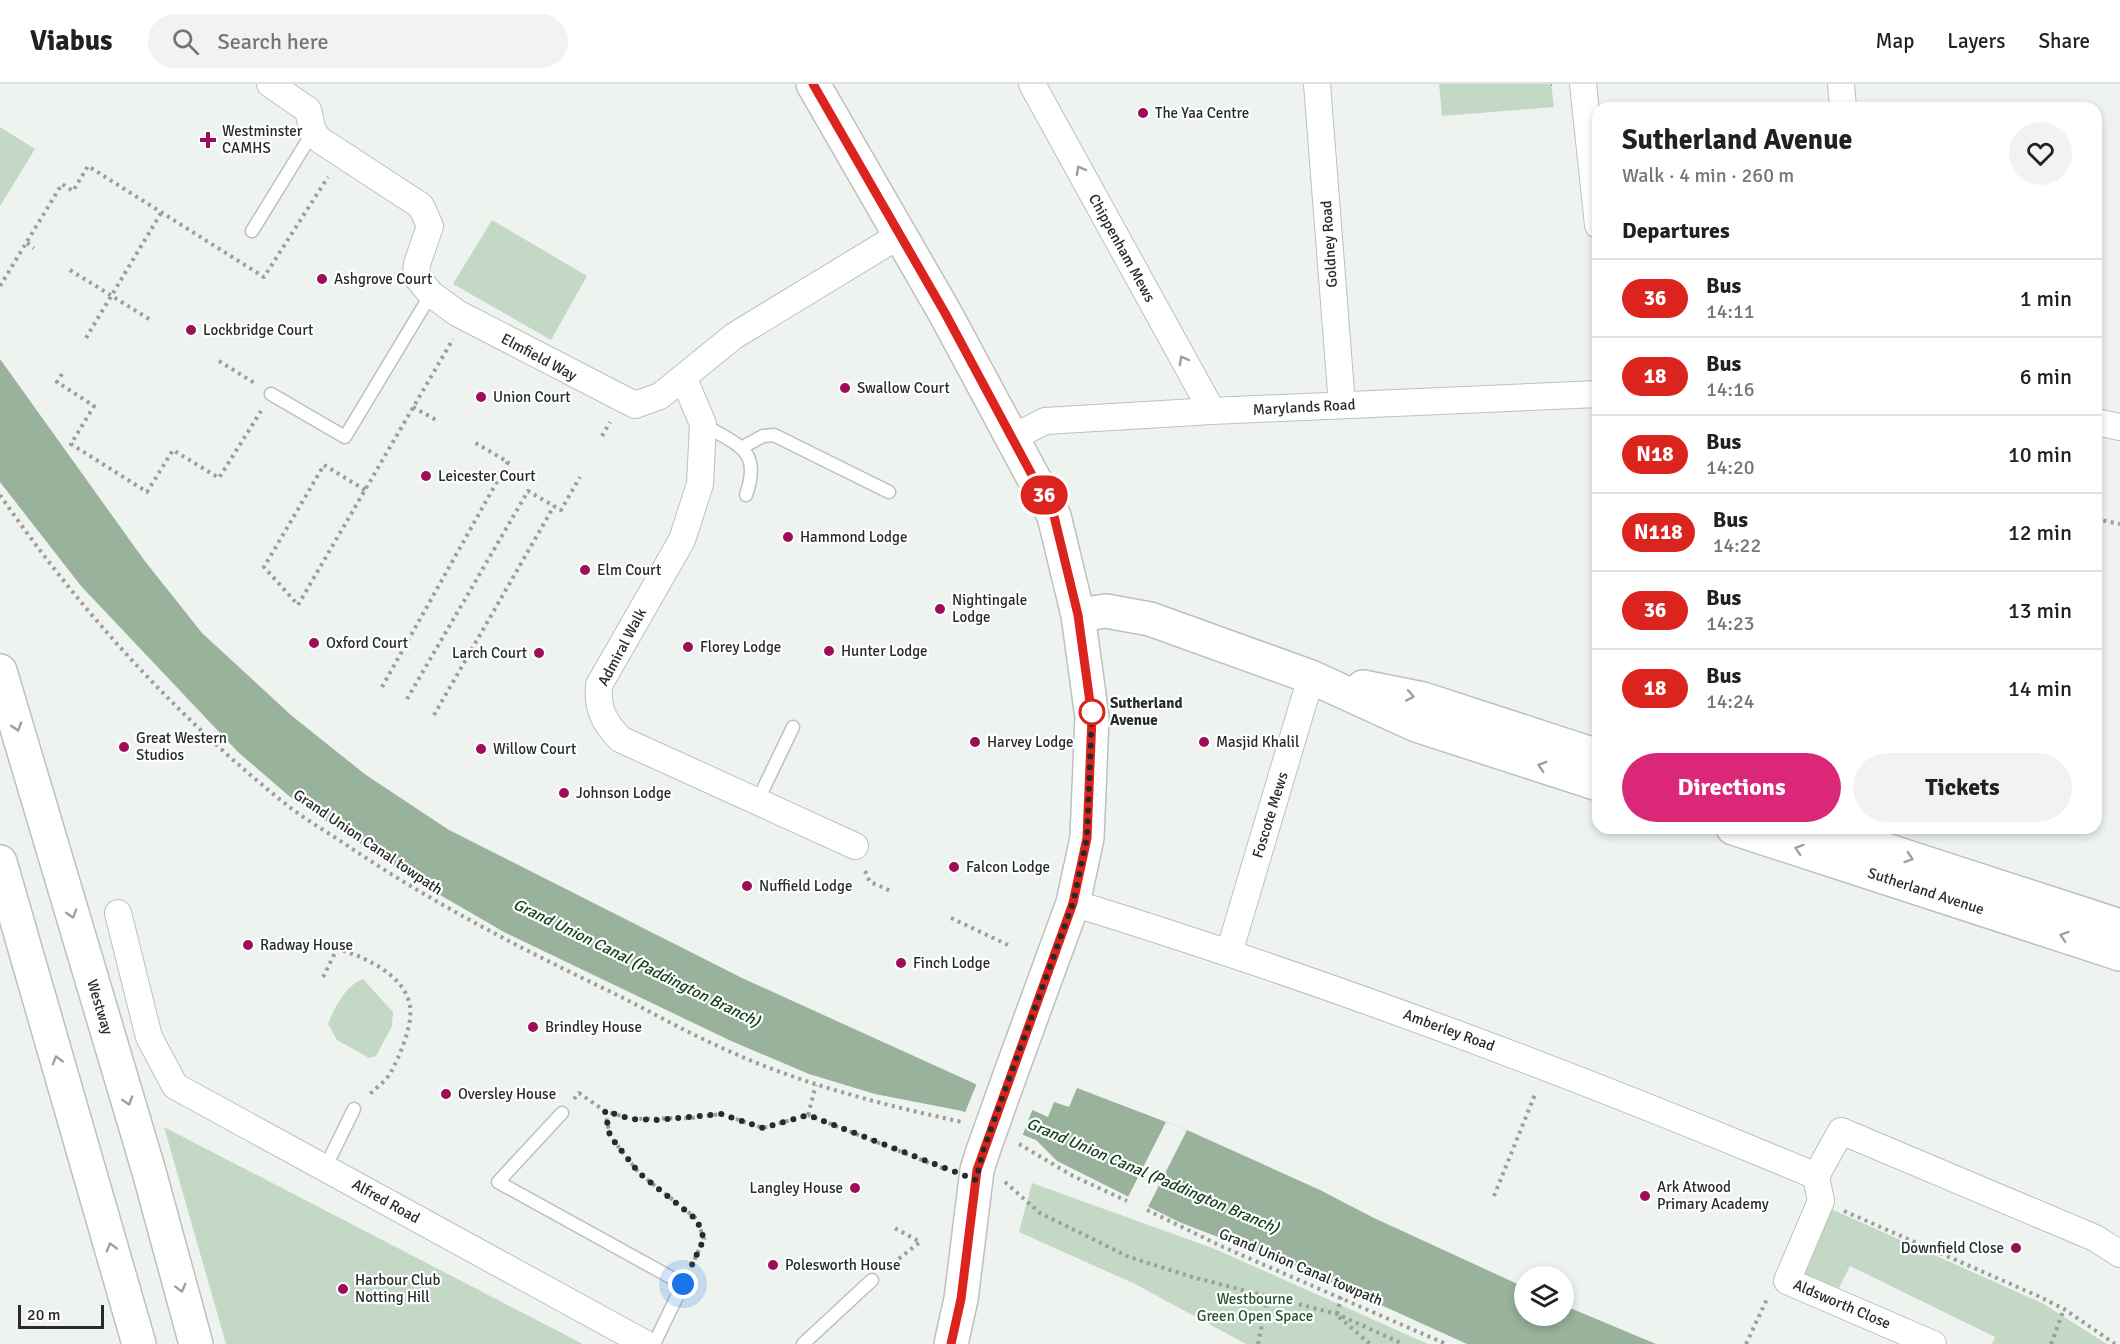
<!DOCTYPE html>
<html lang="en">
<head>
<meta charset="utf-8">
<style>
  :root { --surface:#fff; --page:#f2f2f2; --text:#202124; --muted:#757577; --line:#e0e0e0; --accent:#db2777 }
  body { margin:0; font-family:Signika,sans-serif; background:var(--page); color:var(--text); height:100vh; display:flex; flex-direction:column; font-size:22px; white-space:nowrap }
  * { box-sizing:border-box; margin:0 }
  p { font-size:20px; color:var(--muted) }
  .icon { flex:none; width:33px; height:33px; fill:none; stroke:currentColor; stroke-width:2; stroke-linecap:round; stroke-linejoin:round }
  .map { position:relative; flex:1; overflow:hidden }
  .panel { position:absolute; left:1592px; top:18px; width:510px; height:732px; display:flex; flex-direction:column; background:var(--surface); border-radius:18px; box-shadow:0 3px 9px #0003 }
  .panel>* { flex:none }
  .badge { padding:0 12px; border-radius:20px; font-size:21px; line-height:39px }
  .fabs { position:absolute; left:1514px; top:1182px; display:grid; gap:12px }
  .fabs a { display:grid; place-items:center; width:60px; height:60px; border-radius:50%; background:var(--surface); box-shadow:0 3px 9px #0003; font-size:30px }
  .scale { position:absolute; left:18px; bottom:15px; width:86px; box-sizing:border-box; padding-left:6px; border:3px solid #292a29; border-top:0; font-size:16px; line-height:21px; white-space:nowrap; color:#292a29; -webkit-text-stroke:4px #fdfffe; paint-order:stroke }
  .you { position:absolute; width:30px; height:30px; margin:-15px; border:4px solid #fff; border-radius:50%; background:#1a73e8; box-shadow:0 0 0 9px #1a73e833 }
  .map>.badge { position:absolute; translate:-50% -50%; box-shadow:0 0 0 3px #fff }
  h2 { padding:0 30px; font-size:22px; line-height:54px }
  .round { display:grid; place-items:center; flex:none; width:63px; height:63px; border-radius:32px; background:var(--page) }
  .summary { display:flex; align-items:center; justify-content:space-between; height:102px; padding:0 30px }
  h1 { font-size:28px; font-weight:700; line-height:45px }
  .cta { display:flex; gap:12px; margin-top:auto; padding:12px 30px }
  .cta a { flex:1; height:69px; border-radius:36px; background:var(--accent); color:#fff; font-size:24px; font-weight:700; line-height:69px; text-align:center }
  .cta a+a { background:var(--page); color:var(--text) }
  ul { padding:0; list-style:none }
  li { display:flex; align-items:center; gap:18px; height:78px; padding:0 30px; border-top:2px solid var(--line) }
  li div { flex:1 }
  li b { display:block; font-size:22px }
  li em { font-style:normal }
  li .badge { min-width:66px; font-weight:700; text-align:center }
  header { display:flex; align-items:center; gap:36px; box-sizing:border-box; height:84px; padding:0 30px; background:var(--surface); border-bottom:2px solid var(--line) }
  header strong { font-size:28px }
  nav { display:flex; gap:33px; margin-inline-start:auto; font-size:21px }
  .search { width:420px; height:54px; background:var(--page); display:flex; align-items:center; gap:15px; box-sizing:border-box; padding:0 21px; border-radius:33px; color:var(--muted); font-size:22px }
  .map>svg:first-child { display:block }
  .green { fill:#c3d8c5 }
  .water { fill:#98b29b }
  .pier { fill:#eef3ef }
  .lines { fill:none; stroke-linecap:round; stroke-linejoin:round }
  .lane-casing { stroke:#bdc1bd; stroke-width:15 }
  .street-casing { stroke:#bdc1bd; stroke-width:28 }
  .secondary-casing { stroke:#bdc1bd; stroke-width:36 }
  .primary-casing { stroke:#bdc1bd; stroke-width:36 }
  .highway-casing { stroke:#bdc1bd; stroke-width:36 }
  .path { stroke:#9b9e9b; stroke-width:4; stroke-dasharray:3 4.5; stroke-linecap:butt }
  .lane { stroke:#fff; stroke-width:12 }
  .street { stroke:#fff; stroke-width:26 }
  .secondary { stroke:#fff; stroke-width:33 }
  .primary { stroke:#fff; stroke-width:33 }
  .highway { stroke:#fff; stroke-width:33 }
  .primary-bridge-casing { stroke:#bdc1bd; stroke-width:36; stroke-linecap:butt }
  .primary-bridge { stroke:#fff; stroke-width:33 }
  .oneway { stroke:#9f9f9f }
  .line-casing { stroke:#fff; stroke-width:14 }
  .line { stroke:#dc241f; stroke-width:9 }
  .walk { stroke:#292a29; stroke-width:6; stroke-dasharray:0 10.8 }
  .poi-dot { fill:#9e0d57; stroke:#fdfffe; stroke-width:2 }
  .stop-dot { fill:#fff; stroke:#dc241f; stroke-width:3 }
  .labels { text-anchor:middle; stroke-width:4.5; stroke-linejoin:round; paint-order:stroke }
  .poi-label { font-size:15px; fill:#292a29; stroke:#fdfffe; text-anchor:start }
  .street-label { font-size:15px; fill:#292a29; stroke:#fdfffe }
  .stop-label { font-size:15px; font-weight:bold; fill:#292a29; stroke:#fdfffe; text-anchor:start }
  .park-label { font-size:15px; fill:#2a5331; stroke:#fdfffe }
  .water-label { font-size:16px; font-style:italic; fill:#184120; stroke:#fdfffe }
</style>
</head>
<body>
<header>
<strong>Viabus</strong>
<div class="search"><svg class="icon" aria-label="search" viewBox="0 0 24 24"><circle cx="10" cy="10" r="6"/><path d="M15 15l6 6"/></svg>Search here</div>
<nav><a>Map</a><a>Layers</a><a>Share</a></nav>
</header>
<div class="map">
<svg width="2120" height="1260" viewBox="0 0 2120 1260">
  <rect width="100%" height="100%" fill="#eef3ef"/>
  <g class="green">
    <polygon points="1439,0 1551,0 1554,23 1442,32"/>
    <polygon points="0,43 35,65 0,122"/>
    <polygon points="492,136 587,192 551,256 453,200"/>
    <path d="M363,895L393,928L392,942L376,972L369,974L337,956L328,940C334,924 347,900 363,895Z"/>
    <polygon points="164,1043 583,1260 226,1260"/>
    <polygon points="1032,1099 1215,1165 1428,1260 1246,1260 1135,1200 1019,1148"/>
    <polygon points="1831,1125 2042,1219 2107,1260 1992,1260 1995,1253 1850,1182 1839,1204 1804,1191"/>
  </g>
  <polygon class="water" points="0,275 144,476 202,549 292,632 366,691 449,746 742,894 1048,1033 1054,1018 1069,1023 1077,1004 1187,1046 1320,1106 1374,1134 1524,1203 1524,1232 1563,1232 1563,1221 1656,1260 1467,1260 1304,1186 1179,1138 1057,1077 1036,1056 962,1027 875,1010 809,990 729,956 504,848 416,797 289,712 238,668 81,502 0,398"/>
  <g class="pier">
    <polygon points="977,999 1033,1024 1022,1053 964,1031"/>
    <polygon points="1166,1038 1187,1046 1147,1125 1127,1115"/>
  </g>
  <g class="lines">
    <defs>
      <g id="lane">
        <polyline points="252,147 313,48"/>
        <polyline points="271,310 345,353 431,210"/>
        <path d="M703,340C738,362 762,365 746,411"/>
        <polyline points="741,364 763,352 774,351 889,408"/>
        <polyline points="757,718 793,643"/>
        <polyline points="562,1029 498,1098 683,1200 654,1260"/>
        <polyline points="325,1084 354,1025"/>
        <polyline points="803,1260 872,1196"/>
      </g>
      <g id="street">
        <polyline points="270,0 308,26 313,48 320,56 421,122 430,142 417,180 416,192 431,210 457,229 635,321 660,312 734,252 900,151"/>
        <polyline points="1032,0 1212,327"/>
        <polyline points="1317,0 1342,321"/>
        <polyline points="1583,0 1598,141"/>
        <polyline points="1841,0 1843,24"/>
        <path d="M684,295L703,340L700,400L682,456L599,601C597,625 604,638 620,655L855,762"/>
        <polyline points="2096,338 2120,343"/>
        <polyline points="1014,353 1045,337 1212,327 1598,310"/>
        <path d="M1073,819C1326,897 1573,990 1816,1092"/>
        <polyline points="118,829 149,953 175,1002 646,1260"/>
        <polyline points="1229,869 1311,593"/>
        <polyline points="1816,1092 1841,1047 2095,1154 2120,1170"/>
        <polyline points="1816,1092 1821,1117 1787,1197 1933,1260"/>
      </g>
      <g id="secondary">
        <polyline points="1078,531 1106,527 1150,535 1311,593 1416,641 1598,700"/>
        <polyline points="1363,603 1423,615 1598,672"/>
        <polyline points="1733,744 2120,870"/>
        <polyline points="1818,744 2120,842"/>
      </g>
      <g id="primary">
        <polyline points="813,0 945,229 1054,432 1078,531 1092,633 1087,754 1073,819 1009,994"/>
        <polyline points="951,1260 961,1215 977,1086 983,1067"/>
      </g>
      <g id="highway">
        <polyline points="0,587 148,1084 196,1260"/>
        <polyline points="0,778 139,1260"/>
      </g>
    </defs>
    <use href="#lane" class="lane-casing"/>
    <use href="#street" class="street-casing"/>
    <use href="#secondary" class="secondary-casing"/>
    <use href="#primary" class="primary-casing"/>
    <use href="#highway" class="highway-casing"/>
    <g class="path">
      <polyline points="1551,0 1552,0"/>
      <polyline points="27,159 34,164"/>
      <polyline points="70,186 149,235"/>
      <polyline points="0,202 62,100 73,107 88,82 264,193 328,93"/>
      <polyline points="86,254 161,129"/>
      <polyline points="219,277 256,300"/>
      <polyline points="62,290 57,298 94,322 71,360 147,408 173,366 219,394 261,327"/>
      <polyline points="413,323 438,337"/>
      <polyline points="602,352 610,338"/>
      <polyline points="365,406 324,381 264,483 298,521 453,255"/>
      <path d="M0,411C79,526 182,639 292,725C311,739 332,751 351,764C434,820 520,864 609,907C646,925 682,946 720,963C797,999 879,1020 962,1038"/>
      <polyline points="2096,435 2120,440"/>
      <polyline points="382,603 508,378 472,357"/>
      <polyline points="407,615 528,407 561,426 580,393"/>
      <polyline points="434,631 554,422"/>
      <polyline points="865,787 870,798 891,807"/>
      <polyline points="951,834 1008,861"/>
      <path d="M323,893L337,865C364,872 405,891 410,922C413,941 400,971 391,988C386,997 376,1004 369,1011"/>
      <polyline points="574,1015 579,1009 605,1027 631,1035 692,1034 721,1030 763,1044 808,1031 947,1086"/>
      <polyline points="605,1027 610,1052 639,1089 697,1135 704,1155 691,1183"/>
      <polyline points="808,1031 816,1001"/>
      <polyline points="1019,1060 1073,1092 1127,1117"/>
      <polyline points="1005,1098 1040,1129 1129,1173 1192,1193 1337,1230 1403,1260"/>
      <polyline points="1494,1112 1536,1008"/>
      <polyline points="1147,1126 1223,1163 1446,1260"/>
      <polyline points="1844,1127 2038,1212 2064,1225 2115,1260"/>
      <polyline points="887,1184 920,1158 891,1142"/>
      <polyline points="1337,1230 1341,1213"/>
      <polyline points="1339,1233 1370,1260"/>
      <polyline points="1258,1260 1268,1212"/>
      <polyline points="1746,1260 1767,1215"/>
      <polyline points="2051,1260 2064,1225"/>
    </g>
    <use href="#lane" class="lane"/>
    <use href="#street" class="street"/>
    <use href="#secondary" class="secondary"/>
    <use href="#primary" class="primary"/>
    <use href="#highway" class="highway"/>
    <defs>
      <polyline id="primary-bridge" points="983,1067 1009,994"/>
    </defs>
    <use href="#primary-bridge" class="primary-bridge-casing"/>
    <use href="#primary-bridge" class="primary-bridge"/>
  </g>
  <defs><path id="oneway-chevron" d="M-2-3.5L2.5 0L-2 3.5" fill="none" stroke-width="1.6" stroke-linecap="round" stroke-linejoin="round" transform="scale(1.5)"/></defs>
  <g class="oneway">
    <use href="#oneway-chevron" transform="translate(1080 86) rotate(-119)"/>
    <use href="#oneway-chevron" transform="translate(1183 276) rotate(-119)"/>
    <use href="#oneway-chevron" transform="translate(1410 612) rotate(11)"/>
    <use href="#oneway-chevron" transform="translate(17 643) rotate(73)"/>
    <use href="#oneway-chevron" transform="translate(1542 682) rotate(-162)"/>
    <use href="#oneway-chevron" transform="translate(1799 765) rotate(-162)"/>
    <use href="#oneway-chevron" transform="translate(1909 774) rotate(18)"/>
    <use href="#oneway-chevron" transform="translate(72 830) rotate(73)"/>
    <use href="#oneway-chevron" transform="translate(2064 852) rotate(-162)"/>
    <use href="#oneway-chevron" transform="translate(57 976) rotate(-106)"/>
    <use href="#oneway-chevron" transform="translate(128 1017) rotate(73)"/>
    <use href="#oneway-chevron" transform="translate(111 1163) rotate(-106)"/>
    <use href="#oneway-chevron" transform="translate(181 1204) rotate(75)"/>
  </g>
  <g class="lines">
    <defs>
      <polyline id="line" points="813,0 945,229 1054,432 1078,531 1092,633 1087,754 1073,819 977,1086 961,1215 951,1260"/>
    </defs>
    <use href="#line" class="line-casing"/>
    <use href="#line" class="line"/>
    <polyline class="walk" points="683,1200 704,1155 697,1136 639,1089 610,1052 605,1027 631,1035 657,1036 721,1030 763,1044 808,1031 976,1096 983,1067 1073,819 1087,754 1092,628"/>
  </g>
  <g class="poi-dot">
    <circle cx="1143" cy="29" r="6"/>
    <path d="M205 47h6v6h6v6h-6v6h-6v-6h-6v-6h6z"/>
    <circle cx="322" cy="195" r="6"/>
    <circle cx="191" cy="246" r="6"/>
    <circle cx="845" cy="304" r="6"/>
    <circle cx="481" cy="313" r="6"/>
    <circle cx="426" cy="392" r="6"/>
    <circle cx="788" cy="453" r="6"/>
    <circle cx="585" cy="486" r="6"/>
    <circle cx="940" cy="525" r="6"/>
    <circle cx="314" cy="559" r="6"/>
    <circle cx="688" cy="563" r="6"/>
    <circle cx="829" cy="567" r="6"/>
    <circle cx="539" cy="569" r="6"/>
    <circle cx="975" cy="658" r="6"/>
    <circle cx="1204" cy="658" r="6"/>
    <circle cx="124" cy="663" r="6"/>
    <circle cx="481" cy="665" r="6"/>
    <circle cx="564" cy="709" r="6"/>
    <circle cx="954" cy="783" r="6"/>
    <circle cx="747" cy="802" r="6"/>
    <circle cx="248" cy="861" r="6"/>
    <circle cx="901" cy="879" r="6"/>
    <circle cx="533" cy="943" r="6"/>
    <circle cx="446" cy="1010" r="6"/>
    <circle cx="855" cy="1104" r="6"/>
    <circle cx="1645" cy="1112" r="6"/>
    <circle cx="2016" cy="1164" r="6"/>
    <circle cx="773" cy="1181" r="6"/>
    <circle cx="343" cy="1205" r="6"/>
  </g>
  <circle class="stop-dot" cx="1092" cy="628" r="12"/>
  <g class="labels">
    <g class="poi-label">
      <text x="1155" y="34">The Yaa Centre</text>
      <text x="222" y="52">Westminster<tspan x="222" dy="17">CAMHS</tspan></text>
      <text x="334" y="200">Ashgrove Court</text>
      <text x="203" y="251">Lockbridge Court</text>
      <text x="857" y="309">Swallow Court</text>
      <text x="493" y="318">Union Court</text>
      <text x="438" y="397">Leicester Court</text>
      <text x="800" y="458">Hammond Lodge</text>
      <text x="597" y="491">Elm Court</text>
      <text x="952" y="521">Nightingale<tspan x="952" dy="17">Lodge</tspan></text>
      <text x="326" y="564">Oxford Court</text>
      <text x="700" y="568">Florey Lodge</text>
      <text x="841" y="572">Hunter Lodge</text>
      <text x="527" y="574" text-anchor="end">Larch Court</text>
      <text x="136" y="659">Great Western<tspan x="136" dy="17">Studios</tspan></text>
      <text x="987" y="663">Harvey Lodge</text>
      <text x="1216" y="663">Masjid Khalil</text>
      <text x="493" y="670">Willow Court</text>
      <text x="576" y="714">Johnson Lodge</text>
      <text x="966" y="788">Falcon Lodge</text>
      <text x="759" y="807">Nuffield Lodge</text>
      <text x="260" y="866">Radway House</text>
      <text x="913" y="884">Finch Lodge</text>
      <text x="545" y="948">Brindley House</text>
      <text x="458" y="1015">Oversley House</text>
      <text x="1657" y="1108">Ark Atwood<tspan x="1657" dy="17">Primary Academy</tspan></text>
      <text x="843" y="1109" text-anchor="end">Langley House</text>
      <text x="2004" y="1169" text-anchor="end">Downfield Close</text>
      <text x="785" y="1186">Polesworth House</text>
      <text x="355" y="1201">Harbour Club<tspan x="355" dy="17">Notting Hill</tspan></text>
    </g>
    <g class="street-label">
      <text transform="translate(1329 160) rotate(-94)" y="5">Goldney Road</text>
      <text transform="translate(1122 164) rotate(61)" y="5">Chippenham Mews</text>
      <text transform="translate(539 273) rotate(28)" y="5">Elmfield Way</text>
      <text transform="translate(1304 323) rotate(-3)" y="5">Marylands Road</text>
      <text transform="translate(622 563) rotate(-62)" y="5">Admiral Walk</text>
      <text transform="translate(1270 731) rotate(-73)" y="5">Foscote Mews</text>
      <text transform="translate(368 758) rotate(34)" y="5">Grand Union Canal towpath</text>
      <text transform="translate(1926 807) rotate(18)" y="5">Sutherland Avenue</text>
      <text transform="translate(100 923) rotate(73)" y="5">Westway</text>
      <text transform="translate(1449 946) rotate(20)" y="5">Amberley Road</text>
      <text transform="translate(386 1117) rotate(29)" y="5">Alfred Road</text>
      <text transform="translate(1301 1183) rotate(23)" y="5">Grand Union Canal towpath</text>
      <text transform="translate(1842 1220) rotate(23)" y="5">Aldsworth Close</text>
    </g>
    <g class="stop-label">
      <text x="1110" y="624">Sutherland<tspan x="1110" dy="17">Avenue</tspan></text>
    </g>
    <g class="park-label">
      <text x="1255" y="1220">Westbourne<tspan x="1255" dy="17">Green Open Space</tspan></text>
    </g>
    <g class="water-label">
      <text transform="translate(637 878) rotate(26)" y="6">Grand Union Canal (Paddington Branch)</text>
      <text transform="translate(1153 1091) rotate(23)" y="6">Grand Union Canal (Paddington Branch)</text>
    </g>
  </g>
</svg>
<div class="fabs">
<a><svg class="icon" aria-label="layers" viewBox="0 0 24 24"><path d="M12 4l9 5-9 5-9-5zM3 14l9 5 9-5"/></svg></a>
</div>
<div class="scale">20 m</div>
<div class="you" style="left:683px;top:1200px"></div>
<b class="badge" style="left:1044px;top:411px;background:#dc241f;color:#fff">36</b>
<section class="panel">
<div class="summary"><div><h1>Sutherland Avenue</h1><p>Walk · 4 min · 260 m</p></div><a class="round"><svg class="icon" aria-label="heart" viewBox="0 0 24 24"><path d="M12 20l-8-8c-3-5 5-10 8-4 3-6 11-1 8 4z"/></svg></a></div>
<h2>Departures</h2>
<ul>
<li><span class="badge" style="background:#dc241f;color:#fff">36</span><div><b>Bus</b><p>14:11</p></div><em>1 min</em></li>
<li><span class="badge" style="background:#dc241f;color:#fff">18</span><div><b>Bus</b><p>14:16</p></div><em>6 min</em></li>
<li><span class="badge" style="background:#dc241f;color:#fff">N18</span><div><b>Bus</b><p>14:20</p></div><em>10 min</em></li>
<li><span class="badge" style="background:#dc241f;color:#fff">N118</span><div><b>Bus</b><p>14:22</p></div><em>12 min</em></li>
<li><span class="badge" style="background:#dc241f;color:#fff">36</span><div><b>Bus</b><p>14:23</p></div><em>13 min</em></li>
<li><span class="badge" style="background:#dc241f;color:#fff">18</span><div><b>Bus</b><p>14:24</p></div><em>14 min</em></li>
</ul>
<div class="cta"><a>Directions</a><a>Tickets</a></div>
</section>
</div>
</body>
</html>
